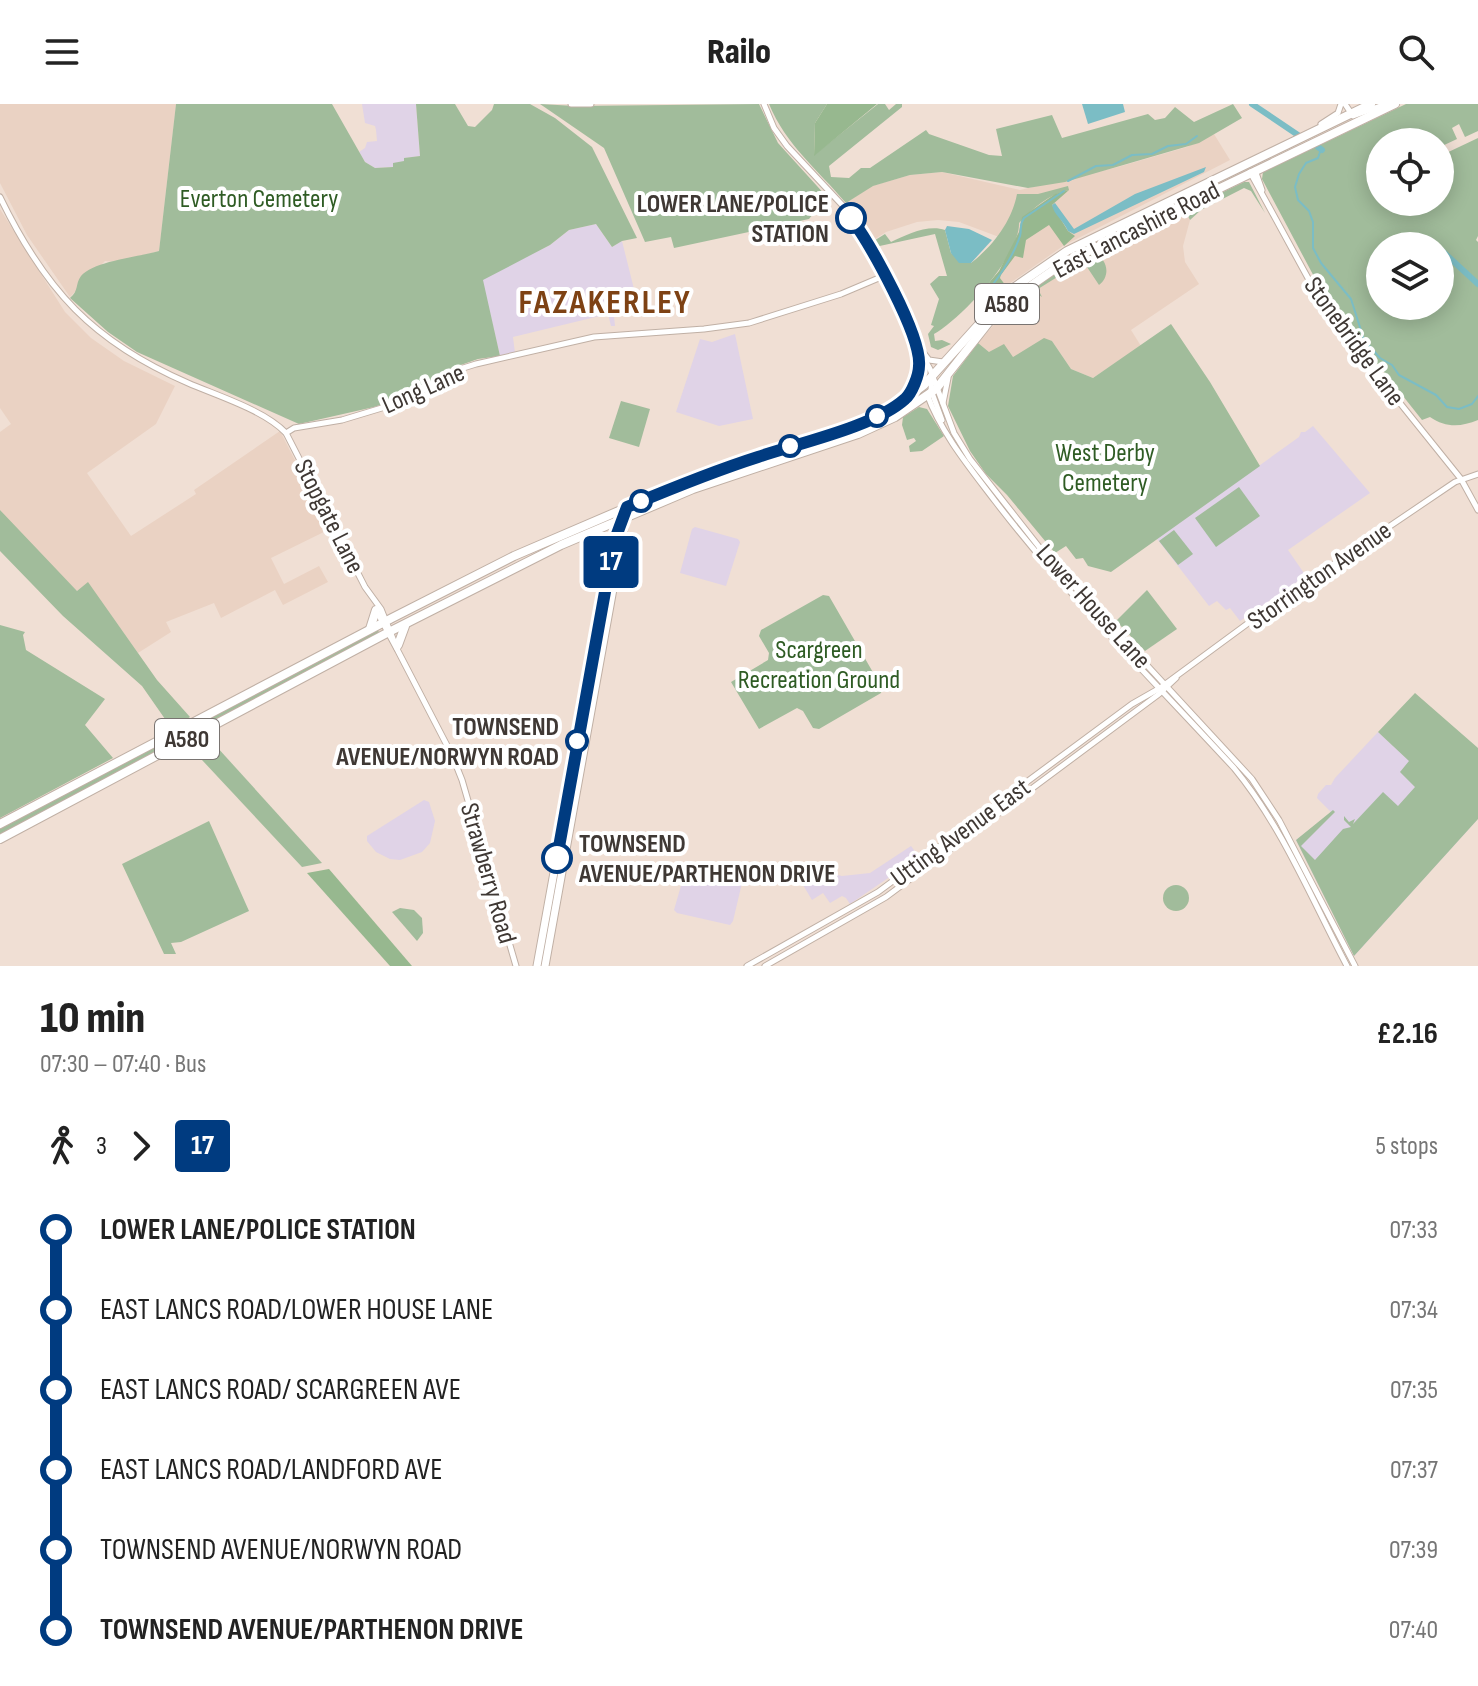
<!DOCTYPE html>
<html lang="en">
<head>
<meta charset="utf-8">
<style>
  :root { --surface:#fff; --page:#f2f2f2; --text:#222; --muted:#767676 }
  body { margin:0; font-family:"Sofia Sans Condensed",sans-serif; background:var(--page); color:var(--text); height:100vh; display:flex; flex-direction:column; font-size:30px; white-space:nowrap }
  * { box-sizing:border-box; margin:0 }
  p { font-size:26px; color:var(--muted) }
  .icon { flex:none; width:44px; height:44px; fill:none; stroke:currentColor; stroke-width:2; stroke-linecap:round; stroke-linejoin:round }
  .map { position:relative; height:862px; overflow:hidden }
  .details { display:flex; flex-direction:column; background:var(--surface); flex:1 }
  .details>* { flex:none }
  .badge { padding:0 16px; border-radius:6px; font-size:28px; line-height:52px }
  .controls { position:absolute; left:1366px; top:24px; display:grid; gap:16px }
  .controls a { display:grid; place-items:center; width:88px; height:88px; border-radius:50%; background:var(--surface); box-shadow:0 4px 20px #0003; font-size:40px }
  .map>.badge { position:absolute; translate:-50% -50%; box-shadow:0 0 0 4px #fff }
  .legs { display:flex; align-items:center; gap:12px; height:88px; padding:0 40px; font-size:26px }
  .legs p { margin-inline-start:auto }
  .head { display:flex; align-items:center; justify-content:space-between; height:136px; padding:0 40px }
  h1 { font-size:44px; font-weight:800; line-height:60px }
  ul { padding:0 40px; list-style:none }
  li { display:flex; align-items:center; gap:28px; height:80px; font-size:30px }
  li i { display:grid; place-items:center; width:12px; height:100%; margin:0 10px; background:currentColor }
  li i::after { content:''; width:20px; height:20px; margin:-10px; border:6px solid; border-radius:50%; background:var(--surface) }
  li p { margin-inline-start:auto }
  li:first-child i { background:linear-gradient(#0000 50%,currentColor 0) }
  li:last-child i { background:linear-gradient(currentColor 50%,#0000 0) }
  header { display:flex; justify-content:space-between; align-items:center; height:104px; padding:0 40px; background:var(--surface); font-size:36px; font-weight:800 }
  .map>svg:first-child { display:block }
  .built { fill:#ead2c3 }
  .education { fill:#e0d3e7 }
  .green { fill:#a1bc9b; fill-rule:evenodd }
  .forest { fill:#97b88f }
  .water { fill:#7bbdc5 }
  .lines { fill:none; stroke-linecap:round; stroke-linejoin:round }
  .stream { stroke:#7bbdc5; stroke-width:2 }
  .river { stroke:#7bbdc5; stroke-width:6 }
  .tertiary-casing { stroke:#c0b0a5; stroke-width:7 }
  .secondary-casing { stroke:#c0b0a5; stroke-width:7 }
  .primary-casing { stroke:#c0b0a5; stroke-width:9 }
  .trunk-casing { stroke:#c0b0a5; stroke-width:10 }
  .tertiary { stroke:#fff; stroke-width:5 }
  .secondary { stroke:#fff; stroke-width:5 }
  .primary { stroke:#fff; stroke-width:7 }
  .trunk { stroke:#fff; stroke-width:8 }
  .line-1-casing { stroke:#fff; stroke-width:18 }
  .line-1 { stroke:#003b80; stroke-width:12 }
  .stop-1-dot { fill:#fff; stroke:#003b80; stroke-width:4 }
  .labels { text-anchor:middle; stroke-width:8; stroke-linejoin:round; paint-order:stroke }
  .shield { fill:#fff; stroke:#797471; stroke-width:2 }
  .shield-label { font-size:24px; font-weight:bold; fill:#3f3834 }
  .park-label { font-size:26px; fill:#2f5c24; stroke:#fff }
  .stop-label { font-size:26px; font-weight:bold; fill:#3f3834; stroke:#fff; text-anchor:end }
  .street-label { font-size:26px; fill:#3f3834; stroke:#fff }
  .district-label { font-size:34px; font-weight:bold; letter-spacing:2px; fill:#7e4214; stroke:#fff }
</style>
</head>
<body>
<header><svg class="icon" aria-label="menu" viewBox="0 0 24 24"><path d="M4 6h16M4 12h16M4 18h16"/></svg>Railo<svg class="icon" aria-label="search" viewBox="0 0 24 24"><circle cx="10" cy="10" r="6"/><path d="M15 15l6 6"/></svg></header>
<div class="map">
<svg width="1478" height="862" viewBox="0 0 1478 862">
  <rect width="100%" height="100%" fill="#f0dfd4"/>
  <g class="built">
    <polygon points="0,0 176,0 159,147 119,158 105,157 70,193 27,131 0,79"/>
    <polygon points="1214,30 1230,56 1063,142 1006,182 1000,174 1001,171 1015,152 1023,153 999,133 959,118 938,116 917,118 886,128 872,137 847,98 872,82 910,71 942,68 1020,86 1118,63 1187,43"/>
    <polygon points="0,105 65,208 91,234 124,257 175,282 156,320 87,369 131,432 196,390 194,386 280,327 330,425 271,454 284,480 319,462 328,478 283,501 275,486 221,514 214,499 166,518 171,528 138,549 88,479 77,487 12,421 0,406 0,328 11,320 0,304"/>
    <polygon points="1185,106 1190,116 1183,142 1185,158 1199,180 1131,226 1141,242 1093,274 1071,265 1052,237 1013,253 989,248 978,239 1005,208 1051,171"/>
  </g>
  <g class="education">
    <polygon points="362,0 416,0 420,52 405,54 404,57 393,63 375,64 365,58 359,48 365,44 367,38 377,37 376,26 375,22 365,19"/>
    <polygon points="596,120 612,143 622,137 639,205 614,212 615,222 611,222 608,210 513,233 515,249 500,252 482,175 550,141 569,126"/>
    <polygon points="735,230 753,315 719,322 676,308 700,235 712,238"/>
    <polygon points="1313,322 1370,389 1288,446 1306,472 1240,517 1230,504 1226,506 1217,497 1209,502 1157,435 1299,333 1301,328 1305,328"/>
    <polygon points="695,423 738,435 740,438 726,482 680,469 692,425"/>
    <polygon points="1378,628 1476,717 1354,852 1296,736 1332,709 1317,694 1318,690 1326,681 1331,681 1335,674"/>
    <polygon points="424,696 429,698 435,717 430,739 422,748 400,756 390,755 376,748 367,737 367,732"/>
    <polygon points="911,742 919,753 850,800 846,794 842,792 830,799 823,789 812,796 800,776 817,766 842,772 870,769"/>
    <polygon points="687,761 740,775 742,779 733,817 730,821 677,809 674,806"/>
  </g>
  <g class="green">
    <path d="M176,0H332L365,58L375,64L393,63V59L404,57V54L420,52L416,0H455L468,22L475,23L492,6L494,0H530L555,14L592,43L637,134L622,137L612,143L596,120L569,126L550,141L483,176L500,252L478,255L455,263L416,289L374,303L299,320L137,248L108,228L70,194C79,187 75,180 81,172C94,157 138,153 159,147Z"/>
    <polygon points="540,0 575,2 759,0 778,39 827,93 809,115 674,144 671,133 645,138 604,44"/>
    <path d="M769,0H827L815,19L814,51L878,0H885L889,6L896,0H902V3L829,62L831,73L849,74L861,64H870L926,26L929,30L989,51L1002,52L996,25L1052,11L1062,34L1148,10L1155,16L1165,14L1175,3L1194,18L1233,0L1242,14L1199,39L1065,78L1028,84L942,68L910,71L873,82L846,99C818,66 786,41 769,0Z"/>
    <path d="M1406,0H1478V27L1465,33L1459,20L1452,24L1457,35L1440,43V38H1380V98H1440V52L1478,34V132L1476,136L1478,138V316C1461,323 1446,324 1430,313L1422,316L1326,195L1262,75L1263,68ZM1380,142H1440V202H1380Z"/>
    <polygon points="1244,78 1249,78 1265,109 1251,87 1244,84 1201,106 1190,116 1185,106"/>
    <path d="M1068,82L1069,86C1047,91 1035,103 1019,119C1020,152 961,215 934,230L935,237L942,236L951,240L938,246L931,243L928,230L934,222L931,221L939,195L930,180L939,172H947L935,130L875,143L872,138L885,130L891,138C906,131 928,120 945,126L951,149L971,159C993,142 1012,117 1017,90H1038Z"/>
    <path d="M1091,149C1107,152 1112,171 1099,181L1083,157L1038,185L1042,193L1036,189L1010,206L1052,171Z"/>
    <polygon points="1171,220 1210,278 1260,362 1111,468 1088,462 1083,454 1076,455 1066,442 1055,449 1007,391 986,370 970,347 948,302 953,272 978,239 989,248 1004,240 1013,253 1044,234 1052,237 1071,265 1093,274"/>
    <polygon points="621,297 650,305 639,343 609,334"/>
    <polygon points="919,303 927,305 944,332 922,347 910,348 909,342 916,337 914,334 907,336 902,321 903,313"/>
    <polygon points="1239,383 1260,412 1216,443 1195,414"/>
    <polygon points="0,406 77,487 88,478 157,576 190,613 172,625 142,582 63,512 0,447"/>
    <polygon points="1174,426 1193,450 1178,461 1159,437"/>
    <polygon points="1147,486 1177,525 1145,547 1116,517"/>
    <polygon points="823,491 829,492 882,584 881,589 819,625 813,624 803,607 797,604 759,625 731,578 768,556 769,549 759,532 761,526"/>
    <polygon points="0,521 25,528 23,531 26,546 105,595 85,621 113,654 0,714"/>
    <polygon points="378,526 380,531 219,616 174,635 174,632"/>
    <polygon points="1415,589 1478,644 1478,715 1354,852 1296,736 1333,706 1335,708 1301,742 1315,756 1343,725 1351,723 1344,716 1344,712 1349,718 1355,715 1353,720 1383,688 1398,702 1415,683 1400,668 1409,657 1378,628"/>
    <polygon points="207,632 322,759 302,763 188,641"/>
    <polygon points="159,639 162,645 0,732 0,723"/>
    <polygon points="209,717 249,807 181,838 171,839 176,850 164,850 122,760"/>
    <circle cx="1176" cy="794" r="13"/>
    <polygon points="400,804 414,806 422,814 423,829 417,837 392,808"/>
  </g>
  <g class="forest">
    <polygon points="827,0 877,0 814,52 815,19"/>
    <polygon points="1069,86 1052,101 1068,127 1075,132 1064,142 1049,121 1026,136 1023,154 1015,152 1001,171 1000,174 1006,182 983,204 976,194 999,167 1019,128 1022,113 1055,90"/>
    <polygon points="329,765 412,862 390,862 307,769"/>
  </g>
  <g class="water">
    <polygon points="1082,0 1123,0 1125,8 1088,20"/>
    <path d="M1206,63L1204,68L1074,130L1068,127C1064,117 1054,111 1052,101L1055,99L1074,125L1135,90Z"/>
    <polygon points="947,122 969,125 992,136 971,159 959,159 951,149 945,126"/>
  </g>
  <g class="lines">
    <g class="stream">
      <polyline points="1321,45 1318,54 1306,59 1299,70 1295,83 1298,96 1309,107 1313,118 1313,144 1321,159 1351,195 1364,236 1380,254 1392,261 1399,271 1436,291 1447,303 1459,305 1472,300 1478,292"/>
      <polyline points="1068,77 1096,62 1113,61 1132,51 1152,50 1168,42 1186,40 1197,32"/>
      <path d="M981,194C996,179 1013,153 1020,132C1022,124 1019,121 1024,114L1064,87"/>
    </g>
    <g class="river">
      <polyline points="1252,0 1298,31"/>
      <polyline points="1318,43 1322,46"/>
      <polyline points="1440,145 1478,180"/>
    </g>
    <defs>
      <g id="tertiary">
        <polyline points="571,0 591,0"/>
        <polyline points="764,0 774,24 787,42 845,104 877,153 918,244 930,265 954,329 970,355 1047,453 1252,675 1279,716 1355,862"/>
        <polyline points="1345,0 1353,12 1386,0"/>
        <polyline points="1321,20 1338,9 1341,0"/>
        <polyline points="1255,66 1262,86"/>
        <polyline points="1250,68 1326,207 1461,375 1478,406"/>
        <polyline points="918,247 924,280"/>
        <polyline points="922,247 929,256 943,258"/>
        <polyline points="932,273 931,286 942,316"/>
        <path d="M927,290C941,329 970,364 995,397C1068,492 1153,576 1234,664C1282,722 1312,796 1347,862"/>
        <polyline points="909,292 919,264"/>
        <polyline points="943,299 948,274"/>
        <polyline points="286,329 294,324 342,316 405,297 460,265 476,260 594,233 704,225 749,219 841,190 886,171"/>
        <polyline points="747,862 878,788 1132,600 1160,584 1266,506 1455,378 1478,370"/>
        <polyline points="765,862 886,793 1159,590 1176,574"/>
      </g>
      <g id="secondary">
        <path d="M0,93C45,186 93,238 188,279C218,292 264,306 286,329L365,483L381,505L398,547L452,651L462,676L516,862"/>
        <polyline points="377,508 397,545"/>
      </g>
      <g id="primary">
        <polyline points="537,862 614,438 622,414"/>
        <polyline points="545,862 626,413"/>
      </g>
      <g id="trunk">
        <polyline points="370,525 376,506"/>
        <polyline points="398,541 405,522"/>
        <polyline points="0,720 392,514 514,452 691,376 862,319 892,305 924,281 1009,187 1067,147 1371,0"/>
        <polyline points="0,735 387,529 561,441 693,385 858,330 895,313 936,285 989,218 1016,192 1062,160 1395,0"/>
      </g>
    </defs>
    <use href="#tertiary" class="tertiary-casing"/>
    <use href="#secondary" class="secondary-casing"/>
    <use href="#primary" class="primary-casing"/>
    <use href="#trunk" class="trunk-casing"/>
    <use href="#tertiary" class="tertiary"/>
    <use href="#secondary" class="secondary"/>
    <use href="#primary" class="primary"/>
    <use href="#trunk" class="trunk"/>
  </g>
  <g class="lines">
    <defs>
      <path id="line-1" d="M557,754L614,438L627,403C670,385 714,367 758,353C799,339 874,323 905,295C912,289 919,271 919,262C922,232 870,140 851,114"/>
    </defs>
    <use href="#line-1" class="line-1-casing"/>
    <use href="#line-1" class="line-1"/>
  </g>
  <g class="stop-1-dot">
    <circle cx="851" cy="114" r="14"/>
    <circle cx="877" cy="312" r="10"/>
    <circle cx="790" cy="342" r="10"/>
    <circle cx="641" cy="397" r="10"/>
    <circle cx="577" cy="637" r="10"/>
    <circle cx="557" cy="754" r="14"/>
  </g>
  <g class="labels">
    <g class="shield">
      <rect x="975" y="180" width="64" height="40" rx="6"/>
      <rect x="155" y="615" width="64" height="40" rx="6"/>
    </g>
    <g class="shield-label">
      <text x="1007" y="208">A580</text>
      <text x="187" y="643">A580</text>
    </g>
    <g class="park-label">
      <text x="259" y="103">Everton Cemetery</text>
      <text x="1105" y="357">West Derby<tspan x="1105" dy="30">Cemetery</tspan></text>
      <text x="819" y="554">Scargreen<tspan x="819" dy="30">Recreation Ground</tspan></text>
    </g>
    <g class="stop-label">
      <text x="829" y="108">LOWER LANE/POLICE<tspan x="829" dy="30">STATION</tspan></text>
      <text x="559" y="631">TOWNSEND<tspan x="559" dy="30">AVENUE/NORWYN ROAD</tspan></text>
      <text x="579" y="748" text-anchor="start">TOWNSEND<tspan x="579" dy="30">AVENUE/PARTHENON DRIVE</tspan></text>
    </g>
    <g class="street-label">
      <text transform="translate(1136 125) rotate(-27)" y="9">East Lancashire Road</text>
      <text transform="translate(1355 237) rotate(54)" y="9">Stonebridge Lane</text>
      <text transform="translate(423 284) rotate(-24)" y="9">Long Lane</text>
      <text transform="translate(330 412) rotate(63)" y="9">Stopgate Lane</text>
      <text transform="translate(1319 471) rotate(-35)" y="9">Storrington Avenue</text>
      <text transform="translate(1094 502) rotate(48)" y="9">Lower House Lane</text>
      <text transform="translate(960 728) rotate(-36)" y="9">Utting Avenue East</text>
      <text transform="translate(489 769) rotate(74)" y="9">Strawberry Road</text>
    </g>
    <g class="district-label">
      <text x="605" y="209">FAZAKERLEY</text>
    </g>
  </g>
</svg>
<div class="controls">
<a><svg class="icon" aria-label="locate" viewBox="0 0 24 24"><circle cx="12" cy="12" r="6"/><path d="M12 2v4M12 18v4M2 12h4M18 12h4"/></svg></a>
<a><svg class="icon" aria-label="layers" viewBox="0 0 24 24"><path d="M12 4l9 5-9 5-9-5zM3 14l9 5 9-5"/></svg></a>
</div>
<b class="badge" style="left:611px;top:458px;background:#003b80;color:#fff">17</b>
</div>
<section class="details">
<div class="head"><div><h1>10 min</h1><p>07:30 – 07:40 · Bus</p></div><b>£2.16</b></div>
<div class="legs"><svg class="icon" aria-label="walk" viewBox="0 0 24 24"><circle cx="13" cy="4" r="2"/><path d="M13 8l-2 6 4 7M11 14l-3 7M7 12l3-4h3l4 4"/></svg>3<svg class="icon" aria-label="forward" viewBox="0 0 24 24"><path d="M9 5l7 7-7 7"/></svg><b class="badge" style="background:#003b80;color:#fff">17</b><p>5 stops</p></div>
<ul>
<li><i style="color:#003b80"></i><b>LOWER LANE/POLICE STATION</b><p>07:33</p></li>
<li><i style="color:#003b80"></i><span>EAST LANCS ROAD/LOWER HOUSE LANE</span><p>07:34</p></li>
<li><i style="color:#003b80"></i><span>EAST LANCS ROAD/ SCARGREEN AVE</span><p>07:35</p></li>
<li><i style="color:#003b80"></i><span>EAST LANCS ROAD/LANDFORD AVE</span><p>07:37</p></li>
<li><i style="color:#003b80"></i><span>TOWNSEND AVENUE/NORWYN ROAD</span><p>07:39</p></li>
<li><i style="color:#003b80"></i><b>TOWNSEND AVENUE/PARTHENON DRIVE</b><p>07:40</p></li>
</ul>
</section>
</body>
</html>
